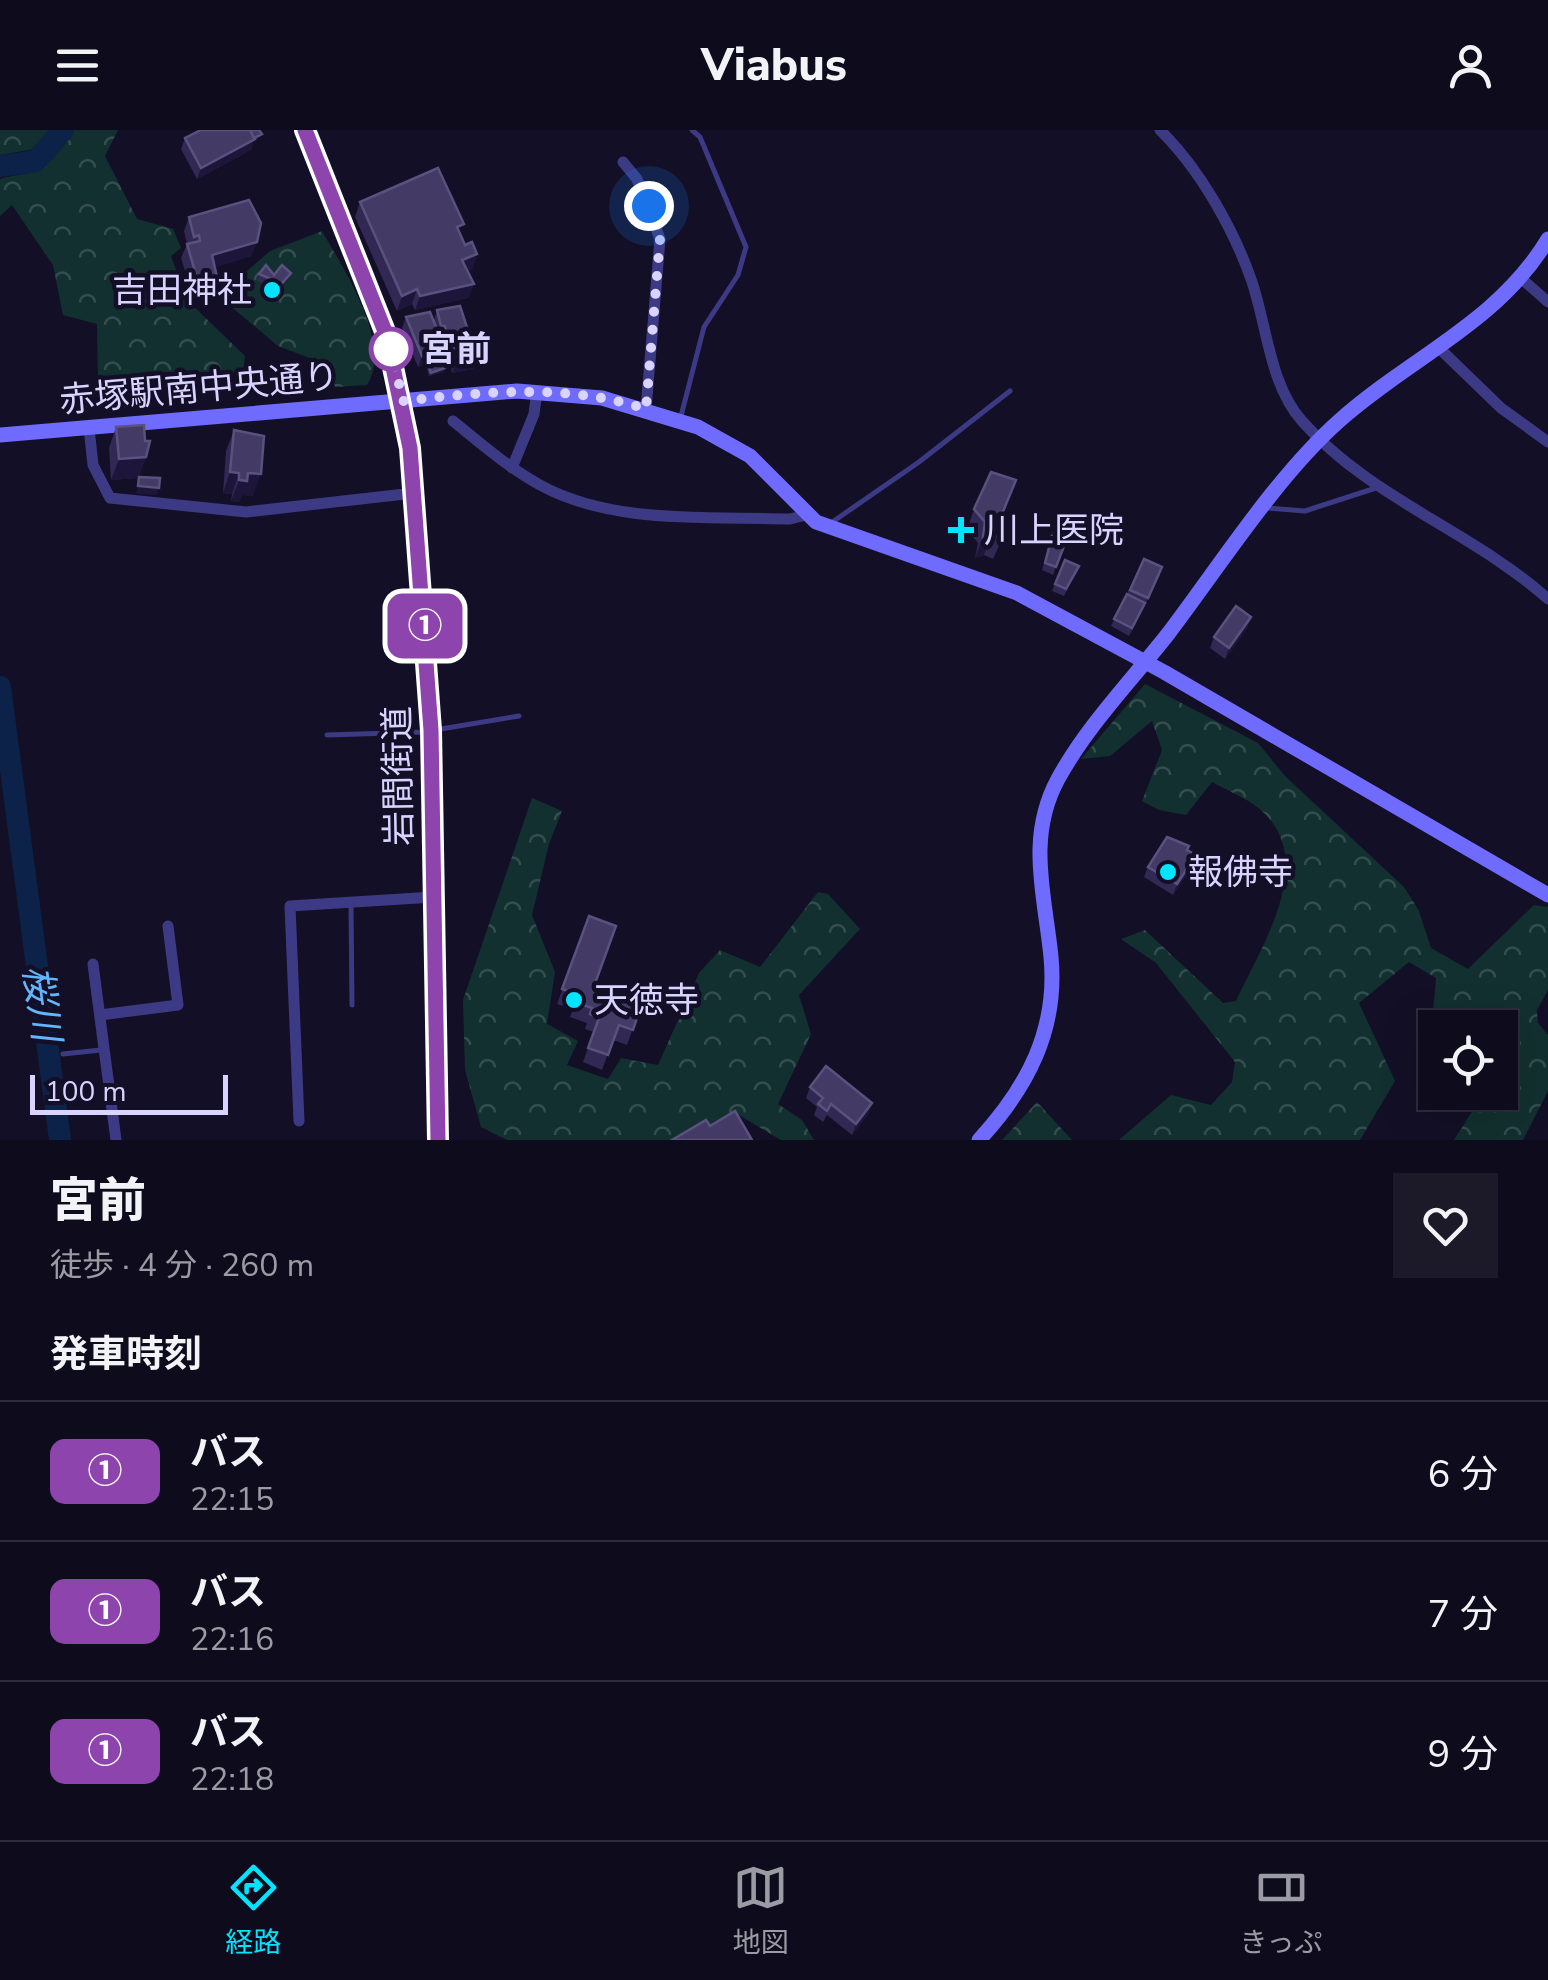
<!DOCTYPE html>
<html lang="ja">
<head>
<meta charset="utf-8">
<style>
  :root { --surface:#0e0b1c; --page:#1c1929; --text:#f1f3f6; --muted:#9b9ba3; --line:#2e2b3b; --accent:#00e5ff }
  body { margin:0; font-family:"Nunito Sans","Noto Sans JP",sans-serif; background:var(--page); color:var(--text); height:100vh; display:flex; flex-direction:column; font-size:38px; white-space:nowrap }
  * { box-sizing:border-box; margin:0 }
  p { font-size:32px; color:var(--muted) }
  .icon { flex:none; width:55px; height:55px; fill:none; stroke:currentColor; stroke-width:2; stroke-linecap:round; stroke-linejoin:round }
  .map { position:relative; height:1010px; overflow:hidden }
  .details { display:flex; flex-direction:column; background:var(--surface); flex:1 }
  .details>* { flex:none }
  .badge { padding:0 20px; border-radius:15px; font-size:35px; line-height:65px }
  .tools { position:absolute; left:1418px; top:880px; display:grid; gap:20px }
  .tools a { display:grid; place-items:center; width:100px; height:100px; border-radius:0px; background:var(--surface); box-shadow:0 10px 40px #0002,0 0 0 2px var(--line); font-size:50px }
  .scale { position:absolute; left:30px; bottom:25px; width:198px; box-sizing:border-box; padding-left:10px; border:5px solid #d9d4ff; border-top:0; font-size:28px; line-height:35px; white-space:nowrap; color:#d9d4ff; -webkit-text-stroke:8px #130f26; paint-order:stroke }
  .you { position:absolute; width:50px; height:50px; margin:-25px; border:8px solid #fff; border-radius:50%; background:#1a73e8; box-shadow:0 0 0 15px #1a73e833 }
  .map>.badge { position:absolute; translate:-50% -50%; box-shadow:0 0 0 5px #fff }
  h2 { padding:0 50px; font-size:38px; line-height:90px }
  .round { display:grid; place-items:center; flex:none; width:105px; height:105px; border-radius:0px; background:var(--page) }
  .overview { display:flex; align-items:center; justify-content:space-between; height:170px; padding:0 50px }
  h1 { font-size:48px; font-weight:800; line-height:75px }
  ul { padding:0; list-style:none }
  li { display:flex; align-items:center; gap:30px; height:140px; padding:0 50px; border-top:2px solid var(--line) }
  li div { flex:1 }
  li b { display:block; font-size:38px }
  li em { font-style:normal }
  li .badge { min-width:110px; font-weight:700; text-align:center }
  header { display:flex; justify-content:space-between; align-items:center; height:130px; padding:0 50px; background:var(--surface); font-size:45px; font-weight:800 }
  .menu { display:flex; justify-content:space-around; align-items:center; height:140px; border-top:2px solid var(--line); background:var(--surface); font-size:28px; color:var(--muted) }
  .menu a { display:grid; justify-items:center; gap:5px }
  .menu .current { color:var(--accent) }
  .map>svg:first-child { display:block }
  .forest { fill:url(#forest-crowns) }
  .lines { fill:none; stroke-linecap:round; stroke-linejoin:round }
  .river { stroke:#0c2248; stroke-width:22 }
  .lane { stroke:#3d3a85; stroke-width:5 }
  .street { stroke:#3d3a85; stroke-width:11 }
  .secondary { stroke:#6f6bff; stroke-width:15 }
  .primary { stroke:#c25bff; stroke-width:18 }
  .wall { fill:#312854 }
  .shaded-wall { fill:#1d163a }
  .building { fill:#433a66; stroke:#5a527e; stroke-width:2.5 }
  .line-casing { stroke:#fff; stroke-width:22 }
  .line { stroke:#8e44ad; stroke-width:15 }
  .walk { stroke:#d9d4ff; stroke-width:10; stroke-dasharray:0 18 }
  .poi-dot { fill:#00e5ff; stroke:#130f26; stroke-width:4 }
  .stop-dot { fill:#fff; stroke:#8e44ad; stroke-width:5 }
  .labels { text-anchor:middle; stroke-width:9; stroke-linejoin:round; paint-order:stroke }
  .poi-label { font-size:35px; fill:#d9d4ff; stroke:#130f26; text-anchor:start }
  .stop-label { font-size:35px; font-weight:bold; fill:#d9d4ff; stroke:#130f26; text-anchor:start }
  .street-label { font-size:35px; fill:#d9d4ff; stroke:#130f26 }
  .water-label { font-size:38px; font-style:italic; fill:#62b6ff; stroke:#130f26 }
</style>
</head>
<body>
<header><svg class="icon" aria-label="menu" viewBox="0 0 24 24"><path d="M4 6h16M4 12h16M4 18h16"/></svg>Viabus<svg class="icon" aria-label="person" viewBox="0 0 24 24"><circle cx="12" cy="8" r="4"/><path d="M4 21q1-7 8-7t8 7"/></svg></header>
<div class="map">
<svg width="1548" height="1010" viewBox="0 0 1548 1010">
  <defs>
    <pattern id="forest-crowns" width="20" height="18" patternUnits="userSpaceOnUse" patternTransform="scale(2.5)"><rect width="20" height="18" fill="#12302f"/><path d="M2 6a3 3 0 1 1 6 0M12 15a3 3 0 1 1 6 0" fill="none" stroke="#344d4e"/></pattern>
  </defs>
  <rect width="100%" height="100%" fill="#130f26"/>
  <g class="forest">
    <polygon points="0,0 54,0 35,19 0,25"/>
    <path d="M74,0H118L105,26L137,89L173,99L181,118L171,126L187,170L245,226L243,243L157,242L98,249L97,194L63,185L53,135L12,75L0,86V49C15,44 36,45 47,33C57,22 62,10 74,0Z"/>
    <path d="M322,101C344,140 393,213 367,255L335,257L328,235L278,216L228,174V158L270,121Z"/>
    <path d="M1145,554L1258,613L1285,646L1404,757L1419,781L1431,818L1468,839L1534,775L1548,777V860L1537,880L1538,893L1548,905V961L1523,1010H1454L1480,969L1478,963L1500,962V898H1435V908L1431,906L1436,848L1409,832L1359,873L1395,951L1360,1010H1119L1171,965L1211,975L1232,952L1235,932L1156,833L1121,809L1145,800L1223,873L1236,871C1260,819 1316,735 1265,684C1252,670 1228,661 1212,652L1186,685L1159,680L1142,671L1162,620L1152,591L1110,626L1081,629Z"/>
    <polygon points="532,668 562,681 549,714 532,785 555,842 547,894 578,911 567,935 608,949 621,928 658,935 699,843 720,820 760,837 818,762 828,764 860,799 799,865 811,904 778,974 802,990 814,1010 781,1010 739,985 684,1010 507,1010 481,997 465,940 463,870"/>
    <polygon points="1037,972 1072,1010 1002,1010"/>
  </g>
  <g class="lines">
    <g class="river">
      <polyline points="0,36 36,31 63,0"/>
      <polyline points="0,557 60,1010"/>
    </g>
    <g class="lane">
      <polyline points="680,290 704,197 738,145 746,117 700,7 692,0"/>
      <polyline points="1268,378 1305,381 1376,358"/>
      <polyline points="828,395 919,332 1010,261"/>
      <polyline points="327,605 423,602 519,586"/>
      <polyline points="351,776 352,875"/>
      <polyline points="63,924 101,920"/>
    </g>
    <g class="street">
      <path d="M1160,0C1199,38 1233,98 1251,149C1267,194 1269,254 1302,291C1371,369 1472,401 1548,469"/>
      <polyline points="623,32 637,49 660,109 646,279"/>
      <polyline points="1522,149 1548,172"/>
      <polyline points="1439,218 1501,278 1548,312"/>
      <path d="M453,291C481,314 509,338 540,355C613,395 709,386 790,389L806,385"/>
      <polyline points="89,298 93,335 110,368 246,382 414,363"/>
      <polyline points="512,338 534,284 537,261"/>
      <polyline points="93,834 116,1010"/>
      <polyline points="100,885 178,875 168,796"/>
      <polyline points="299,991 290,776 434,767"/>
    </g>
    <g class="secondary">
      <polyline points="0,305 517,261 602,268 698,297 750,326 816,392 1017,463 1164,542 1548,765"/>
      <path d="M979,1010C1027,958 1058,900 1051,827C1045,765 1026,708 1058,649C1087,596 1131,551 1168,504C1219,437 1276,347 1339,291C1409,228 1498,193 1548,109"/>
    </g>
    <polyline class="primary" points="305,0 386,204 410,319 431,600 439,1010"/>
  </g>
  <g class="wall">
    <polygon points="262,4 260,7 254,10 251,20 197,49 181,19 185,8"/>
    <polygon points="360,72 460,104 465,115 477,124 472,139 467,140 474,154 468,168 415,180 412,174 397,181 355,87"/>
    <polygon points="189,87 257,112 251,126 215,137 212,161 193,166 181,128 187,114 184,101"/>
    <polygon points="259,144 274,145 288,150 270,172 261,165 265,155 257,151"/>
    <polygon points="437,180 477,228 473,239 452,243 447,218 444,219 441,227 444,242 429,246 426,234 418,237 402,198 406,187 434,190"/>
    <polygon points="116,297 146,327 138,348 111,350 109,318"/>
    <polygon points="234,300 253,366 242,365 239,372 231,371 232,364 223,363 226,321"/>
    <polygon points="974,379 1003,384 1002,409 993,429 984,425 975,428 978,413 967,400"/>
    <polygon points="1062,383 1074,388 1053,445 1042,440 1050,413"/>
    <polygon points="1144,429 1160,445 1129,506 1111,496"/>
    <polygon points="1065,430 1079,436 1064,466 1052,461"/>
    <polygon points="1251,487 1247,498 1225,529 1210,518 1214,507"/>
    <polygon points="1188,720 1196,725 1192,736 1173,765 1144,747 1148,737"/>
    <polygon points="589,786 593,859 643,870 627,915 613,910 602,940 583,932 594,902 585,899 587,893 570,887 573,879 557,874"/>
    <polygon points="810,957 872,973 868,984 852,1005 827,985 823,992 814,985 817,977 806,968"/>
  </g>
  <g class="shaded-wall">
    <polygon points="262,4 260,7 254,10 251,20 197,49 201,38"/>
    <polygon points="257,112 251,126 207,140 212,125"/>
    <polygon points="477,124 472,139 457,145 462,130"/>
    <polygon points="291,143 288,150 270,172 272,165"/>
    <polygon points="217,147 212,161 193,166 198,152"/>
    <polygon points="474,154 468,168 415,180 420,166"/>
    <polygon points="417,159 412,174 397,181 402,166"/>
    <polygon points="451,207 447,218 444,219 440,228 418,237 422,226 443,218 447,208"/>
    <polygon points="477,228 473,239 452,243 456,232"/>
    <polygon points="445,238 444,242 429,246 431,243"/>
    <polygon points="146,327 138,348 111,350 119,329"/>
    <polygon points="230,342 239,343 232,364 223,363"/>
    <polygon points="248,343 261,344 253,366 242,365 239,372 231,371 239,350"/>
    <polygon points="138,356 159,358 157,365 136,364"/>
    <polygon points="992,404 984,425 975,428 983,407"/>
    <polygon points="1251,487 1247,498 1225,529 1229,518"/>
    <polygon points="1196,725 1192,736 1173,765 1177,754"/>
    <polygon points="872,973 868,984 852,1005 856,994"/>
  </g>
  <g class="building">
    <polygon points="201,0 250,0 255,9 201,38 185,8"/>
    <polygon points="250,0 259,0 262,4 254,8"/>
    <polygon points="438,38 464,94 457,97 465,115 472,112 477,124 462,130 474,154 420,166 417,159 402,166 360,72"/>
    <polygon points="249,70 261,93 257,112 212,125 217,147 198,152 187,114 200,111 199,105 194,107 189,87"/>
    <polygon points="266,135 274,145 282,135 291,143 272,165 263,157 271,149 259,144"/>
    <polygon points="460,176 477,228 456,232 451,207 447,208 445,196 441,196 437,180"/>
    <polygon points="430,182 444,217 422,226 406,187"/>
    <polygon points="442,227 445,238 431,243 427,232"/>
    <polygon points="144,295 145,311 150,311 146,327 119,329 116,297"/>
    <polygon points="234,300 264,306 261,344 248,343 247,351 239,350 239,343 230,342"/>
    <polygon points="991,342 1016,350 1002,384 1010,388 1001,408 992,404 983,407 985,392 974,379"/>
    <polygon points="139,347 160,348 159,358 138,356"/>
    <polygon points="1062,383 1074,388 1066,408 1054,403"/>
    <polygon points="1052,406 1066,411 1056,437 1045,433"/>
    <polygon points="1144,429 1162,437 1148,468 1130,460"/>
    <polygon points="1065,430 1079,436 1066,459 1055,454"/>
    <polygon points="1127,464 1145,473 1132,498 1114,489"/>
    <polygon points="1236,476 1251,487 1229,518 1214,507"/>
    <polygon points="1167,707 1189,716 1187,720 1196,725 1177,754 1148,737"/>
    <polygon points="589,786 616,796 593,859 602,862 604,856 616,860 618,855 643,870 633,900 619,895 608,925 588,918 599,888 590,884 592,878 575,872 578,865 562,859"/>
    <polygon points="826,936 872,973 856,994 831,974 827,981 818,974 823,968 810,957"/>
    <polygon points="735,981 752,1010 672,1010 706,990 710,996"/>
  </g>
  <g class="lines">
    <defs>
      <polyline id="line" points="305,0 386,204 410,318 431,600 438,1010"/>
    </defs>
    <use href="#line" class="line-casing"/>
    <use href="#line" class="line"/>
    <path class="walk" d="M391,219L403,271C484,262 566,253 646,279L660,109L649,76"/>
  </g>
  <g class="poi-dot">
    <circle cx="272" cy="160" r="10"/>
    <path d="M956 385h10v10h10v10h-10v10h-10v-10h-10v-10h10z"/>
    <circle cx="1168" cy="742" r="10"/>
    <circle cx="574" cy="870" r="10"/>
  </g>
  <circle class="stop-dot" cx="391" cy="219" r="20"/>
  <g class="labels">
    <g class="poi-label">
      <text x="252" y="172" text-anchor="end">吉田神社</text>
      <text x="984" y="412">川上医院</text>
      <text x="1188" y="754">報佛寺</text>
      <text x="594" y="882">天徳寺</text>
    </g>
    <g class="stop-label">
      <text x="421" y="231">宮前</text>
    </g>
    <g class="street-label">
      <text transform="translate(199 258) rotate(-5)" y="12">赤塚駅南中央通り</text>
      <text transform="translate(398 646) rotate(-91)" y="12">岩間街道</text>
    </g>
    <g class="water-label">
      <text transform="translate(42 873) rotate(82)" y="13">桜川</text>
    </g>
  </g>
</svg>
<div class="tools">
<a><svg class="icon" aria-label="locate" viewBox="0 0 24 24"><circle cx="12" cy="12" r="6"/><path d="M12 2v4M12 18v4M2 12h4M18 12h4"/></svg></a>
</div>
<div class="scale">100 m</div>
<div class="you" style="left:649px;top:76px"></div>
<b class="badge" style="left:425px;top:496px;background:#8e44ad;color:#fff">①</b>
</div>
<section class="details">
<div class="overview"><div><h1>宮前</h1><p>徒歩 · 4 分 · 260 m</p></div><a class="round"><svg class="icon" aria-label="heart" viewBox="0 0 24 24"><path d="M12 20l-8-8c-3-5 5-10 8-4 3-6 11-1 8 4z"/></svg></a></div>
<h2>発車時刻</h2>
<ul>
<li><span class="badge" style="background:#8e44ad;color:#fff">①</span><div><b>バス</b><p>22:15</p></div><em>6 分</em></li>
<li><span class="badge" style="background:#8e44ad;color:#fff">①</span><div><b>バス</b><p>22:16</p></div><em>7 分</em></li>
<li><span class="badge" style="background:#8e44ad;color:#fff">①</span><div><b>バス</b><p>22:18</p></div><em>9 分</em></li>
</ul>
</section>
<nav class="menu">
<a class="current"><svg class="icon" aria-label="directions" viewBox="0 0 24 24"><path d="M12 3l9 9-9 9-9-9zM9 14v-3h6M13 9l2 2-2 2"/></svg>経路</a>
<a><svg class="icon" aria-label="map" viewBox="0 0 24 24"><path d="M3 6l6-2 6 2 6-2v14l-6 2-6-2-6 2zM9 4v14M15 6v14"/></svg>地図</a>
<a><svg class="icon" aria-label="tickets" viewBox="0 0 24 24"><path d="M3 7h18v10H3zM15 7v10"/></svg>きっぷ</a>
</nav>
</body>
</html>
